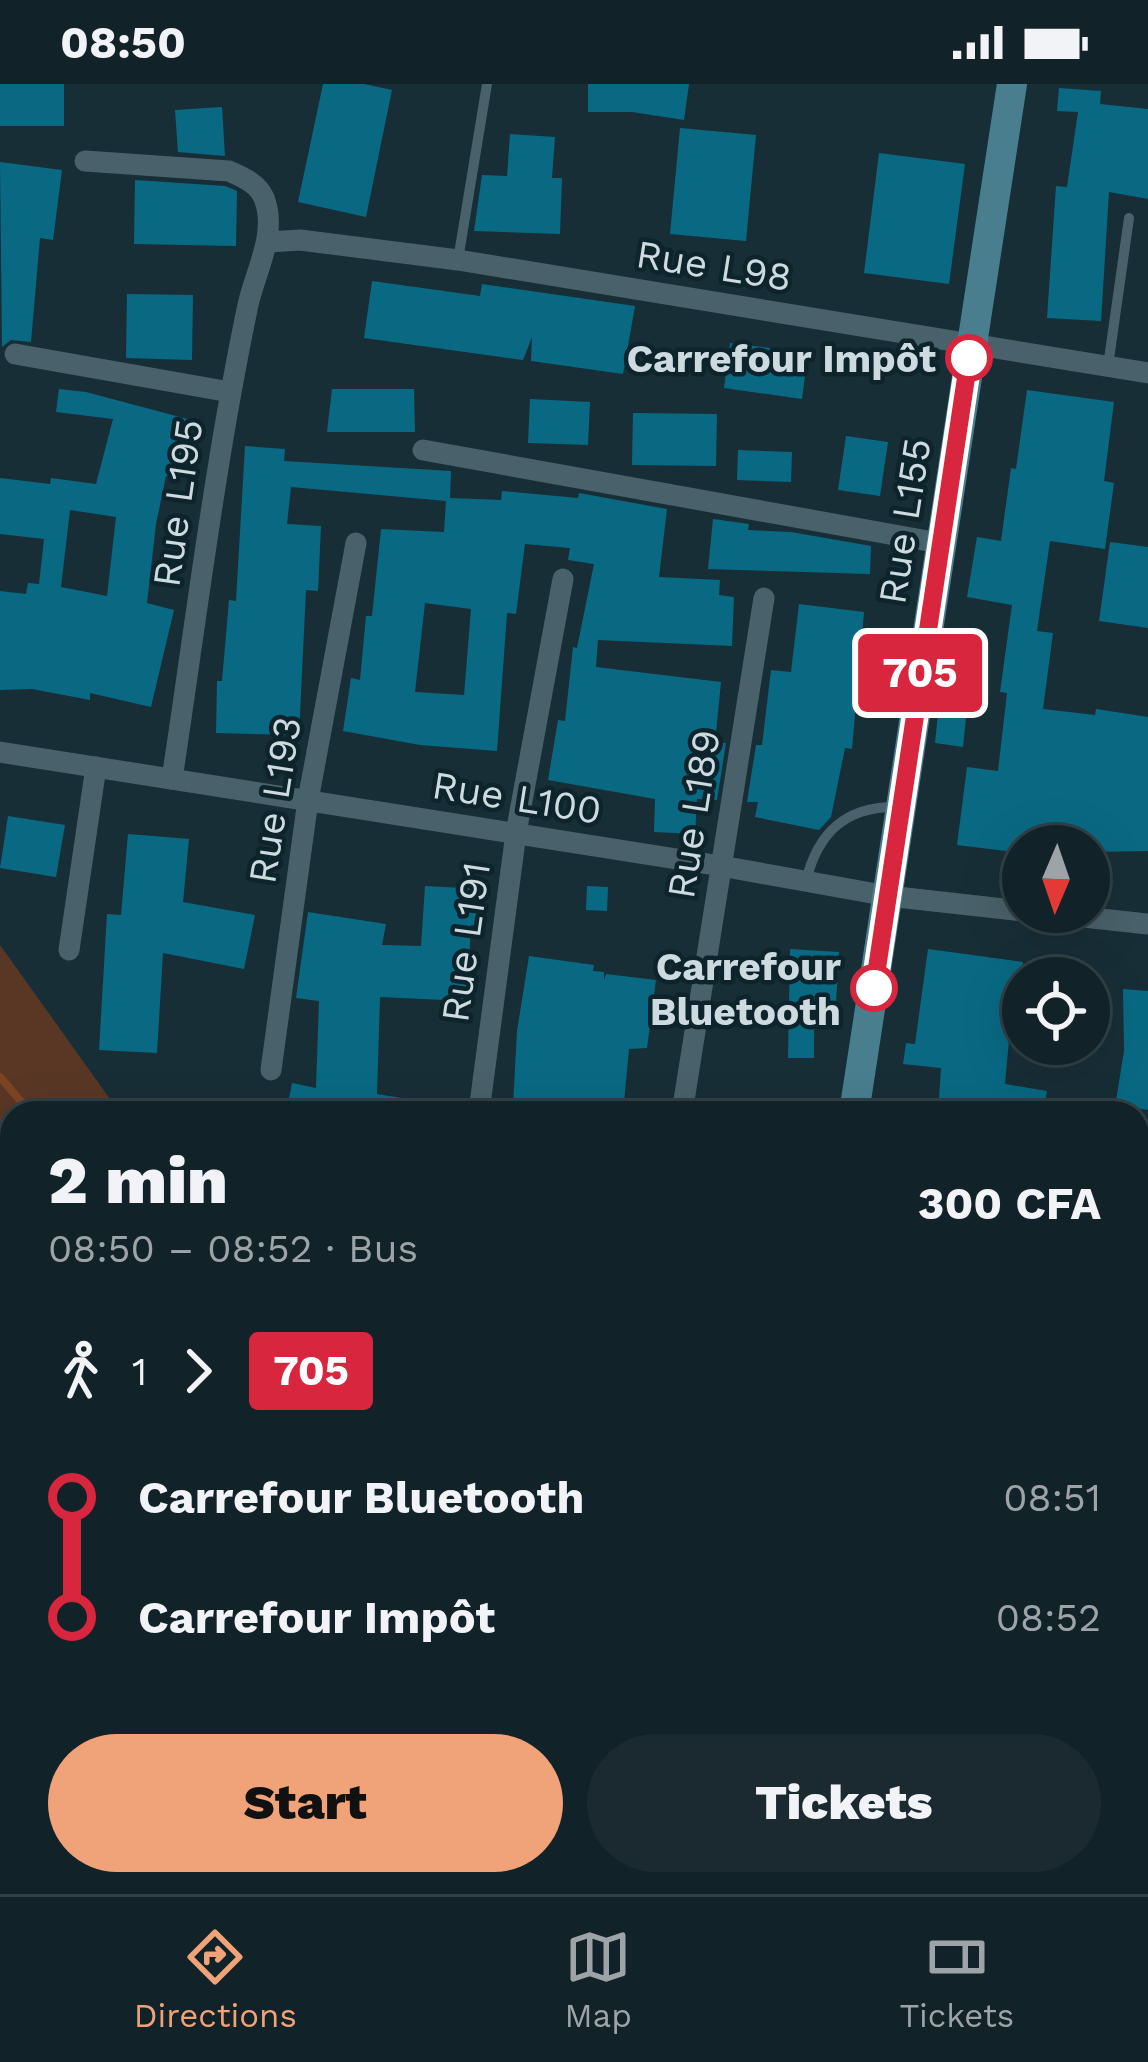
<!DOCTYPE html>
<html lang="en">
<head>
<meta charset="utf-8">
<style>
  :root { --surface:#122229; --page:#1b2a31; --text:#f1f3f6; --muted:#9ca4a8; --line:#313f46; --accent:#f0a279 }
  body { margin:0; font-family:"Work Sans",sans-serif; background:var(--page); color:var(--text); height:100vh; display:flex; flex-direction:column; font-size:45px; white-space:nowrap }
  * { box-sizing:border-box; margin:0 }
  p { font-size:39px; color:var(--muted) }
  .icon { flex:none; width:66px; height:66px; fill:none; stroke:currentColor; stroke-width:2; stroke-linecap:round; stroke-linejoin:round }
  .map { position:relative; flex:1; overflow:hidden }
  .panel { position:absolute; left:0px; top:1017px; width:1149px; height:795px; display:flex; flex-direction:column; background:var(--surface); border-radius:36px 36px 0 0; box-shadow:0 12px 48px #0002,0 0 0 3px var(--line) }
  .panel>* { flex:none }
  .badge { padding:0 24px; border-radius:9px; font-size:42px; line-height:78px }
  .needle { width:78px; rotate:182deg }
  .buttons { position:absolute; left:1002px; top:741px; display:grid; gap:24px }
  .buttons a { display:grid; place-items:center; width:108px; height:108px; border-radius:50%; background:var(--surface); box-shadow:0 12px 48px #0002,0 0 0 3px var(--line); font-size:60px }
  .map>.badge { position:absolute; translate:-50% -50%; box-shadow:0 0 0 6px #fff }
  .legs { display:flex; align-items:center; gap:18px; height:132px; padding:0 48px; font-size:39px }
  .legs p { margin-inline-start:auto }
  .summary { display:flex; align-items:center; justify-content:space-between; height:204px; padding:0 48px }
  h1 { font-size:66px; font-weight:800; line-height:90px }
  .cta { display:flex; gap:24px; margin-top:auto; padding:24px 48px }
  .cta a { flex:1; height:138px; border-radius:72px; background:var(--accent); color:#111; font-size:48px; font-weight:800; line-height:138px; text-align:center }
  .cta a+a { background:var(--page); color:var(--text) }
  ul { padding:0 48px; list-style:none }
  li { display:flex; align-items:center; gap:42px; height:120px; font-size:45px }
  li i { display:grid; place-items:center; width:18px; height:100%; margin:0 15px; background:currentColor }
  li i::after { content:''; width:30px; height:30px; margin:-15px; border:9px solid; border-radius:50%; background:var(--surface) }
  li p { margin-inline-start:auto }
  li:first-child i { background:linear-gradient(#0000 50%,currentColor 0) }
  li:last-child i { background:linear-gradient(currentColor 50%,#0000 0) }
  .status { display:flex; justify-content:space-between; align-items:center; height:84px; padding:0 60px; background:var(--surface); direction:ltr }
  .status svg { height:33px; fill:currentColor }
  .tabs { display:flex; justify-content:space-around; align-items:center; height:168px; border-top:3px solid var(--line); background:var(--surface); font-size:33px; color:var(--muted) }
  .tabs a { display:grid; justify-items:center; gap:6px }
  .tabs .current { color:var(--accent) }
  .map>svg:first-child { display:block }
  .green { fill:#5a3725 }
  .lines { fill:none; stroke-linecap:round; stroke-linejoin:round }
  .stream { stroke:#7b4425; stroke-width:8 }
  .building { fill:#096983; fill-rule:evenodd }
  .lane { stroke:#49616a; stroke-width:10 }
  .street { stroke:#49616a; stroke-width:21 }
  .secondary { stroke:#497e8f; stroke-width:30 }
  .line-1-casing { stroke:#fff; stroke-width:27 }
  .line-1 { stroke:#d7263d; stroke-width:18 }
  .stop-1-dot { fill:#fff; stroke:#d7263d; stroke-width:6 }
  .labels { text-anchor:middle; stroke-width:9; stroke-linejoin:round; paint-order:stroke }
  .street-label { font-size:39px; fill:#cddadf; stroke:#0e242c }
  .stop-label { font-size:39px; font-weight:bold; fill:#cddadf; stroke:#0e242c; text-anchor:end }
</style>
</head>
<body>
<div class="status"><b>08:50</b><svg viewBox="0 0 49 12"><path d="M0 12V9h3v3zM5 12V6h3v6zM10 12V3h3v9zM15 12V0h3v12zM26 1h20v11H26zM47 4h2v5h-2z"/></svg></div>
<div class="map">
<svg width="1148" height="1810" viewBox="0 0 1148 1810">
  <rect width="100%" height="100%" fill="#182e37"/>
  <g class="green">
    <polygon points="0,861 120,1029 12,1029 12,1109 0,1097"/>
    <polygon points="0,1797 12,1800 145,1810 0,1810"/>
    <polygon points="176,1800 287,1800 286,1810 176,1810"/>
  </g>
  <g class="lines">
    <g class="stream">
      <polyline points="0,993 31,1029"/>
      <polyline points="257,1800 259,1810"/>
    </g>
  </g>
  <g class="building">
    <rect x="0" y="0" width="64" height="42"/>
    <polygon points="323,0 364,0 392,6 366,133 298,118"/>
    <polygon points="588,0 689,0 684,36 632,28 588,28"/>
    <polygon points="1059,4 1101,7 1100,20 1148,25 1148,115 1109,108 1101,237 1047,234 1056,102 1067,103 1078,28 1057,27"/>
    <polygon points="222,23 225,72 178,68 175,26"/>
    <polygon points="680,44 756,51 746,157 670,150"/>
    <polygon points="510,50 555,53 552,94 562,94 560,150 474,147 482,91 507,92"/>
    <polygon points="879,69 965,80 949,200 864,189"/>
    <polygon points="0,78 62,86 53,156 40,154 31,258 11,256 2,263"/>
    <polygon points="135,96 225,102 237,107 236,162 134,160"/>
    <polygon points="372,197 480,212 482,200 635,222 623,290 531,277 532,253 523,276 364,254"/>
    <polygon points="127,210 193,211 192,276 126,274"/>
    <polygon points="730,259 808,269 802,315 724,304"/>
    <path d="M59,305L86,308L195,337L179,396L166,392L156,440L147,519L174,526L151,623L90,609V616L32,605L0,606V507L26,510L28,499L39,500L44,455L0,450V394L50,400L51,394L96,400L113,335L56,328ZM70,426L116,433L107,512L61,503Z"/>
    <polygon points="332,305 414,305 415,348 327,348"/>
    <polygon points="1027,306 1114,318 1104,397 1114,399 1105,465 1050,457 1037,547 1053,549 1043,625 1095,631 1096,625 1148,633 1148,767 1089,768 1089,762 1023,762 1023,769 957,761 967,683 998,687 1007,609 1000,608 1012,521 967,513 977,453 1001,457 1011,384 1016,385"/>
    <polygon points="530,315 590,318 588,361 528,359"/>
    <polygon points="633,329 717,330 716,382 632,381"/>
    <polygon points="846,352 888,358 880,412 838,406"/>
    <path d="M245,362L285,365L284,377L451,387L450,414L501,416L502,407L578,414L579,409L667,425L659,493L720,496L719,511L734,513L732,562L598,556L596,583L721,598L715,659H726L717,716L697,715L695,750L654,748L655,715L548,696L558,636L565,637L573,563L577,564L594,480L568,476L570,464L525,460L516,530L507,529L497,667L420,661L343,647L351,594L360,596L366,532H372L381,445L444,448L446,417L291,403L287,440L321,442L318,507L306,506L299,651L216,649L217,597H222L229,516L236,517ZM425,519L471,525L464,611L415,608Z"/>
    <polygon points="738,366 792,368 791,398 737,396"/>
    <polygon points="713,435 749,440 748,446 791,448 871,462 870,490 708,485"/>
    <polygon points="1110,458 1148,463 1148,544 1099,537"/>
    <polygon points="799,520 864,528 852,665 845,664 831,733 819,746 755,733 758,718 747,718 756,661 762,661 771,586 791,588"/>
    <polygon points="941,601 969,604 963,663 935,659"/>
    <polygon points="8,732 65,741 56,793 0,784"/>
    <polygon points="128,750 189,755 183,818 255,831 244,885 163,869 157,969 99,966 107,830 121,831"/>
    <polygon points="425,802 482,805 479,842 471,841 467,917 380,913 377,1010 427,1018 426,1029 286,1029 292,999 316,1004 319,917 296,914 308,828 386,840 382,861 421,862"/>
    <polygon points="587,802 608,803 607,827 586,826"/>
    <polygon points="790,865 839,868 836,919 814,918 814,974 788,974"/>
    <polygon points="928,865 1023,878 1023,958 1009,956 1005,1000 1047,1007 1043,1029 938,1029 941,984 903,980 906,959 915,960"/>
    <polygon points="529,872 594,881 593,887 604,888 604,896 606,890 656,896 647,964 629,965 624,1019 620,1018 619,1029 513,1022 517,947"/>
    <polygon points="1123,905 1148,907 1148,1026 1136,1024 1136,1029 1114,1029 1124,967"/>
  </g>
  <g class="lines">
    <g class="lane">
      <polyline points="458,176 487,0"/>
      <polyline points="1108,282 1129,134"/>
      <path d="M806,797C818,748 846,722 897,723"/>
    </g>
    <g class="street">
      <path d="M85,77L229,87C242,93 258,99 264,114C278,149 255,188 248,221C215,378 196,537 172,695"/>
      <polyline points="268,158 300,156 458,176 1148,289"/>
      <polyline points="15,270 230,308"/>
      <polyline points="423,366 939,459"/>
      <polyline points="0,668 721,782 888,812 1023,827"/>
      <polyline points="1037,828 1148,840"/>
      <polyline points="69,866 96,683"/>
      <polyline points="271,986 308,716 356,459"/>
      <polyline points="480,1020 516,749 563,495"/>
      <polyline points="682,1029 764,514"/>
      <polyline points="1137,1424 1148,1427"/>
      <polyline points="0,1436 0,1441"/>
      <polyline points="623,1800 685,1810"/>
      <polyline points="995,1810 996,1800"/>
    </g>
    <g class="secondary">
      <polyline points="854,1029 1012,0"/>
      <polyline points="727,1810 729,1800"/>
    </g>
  </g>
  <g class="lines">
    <defs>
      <polyline id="line-1" points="874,904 969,274"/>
    </defs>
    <use href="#line-1" class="line-1-casing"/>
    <use href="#line-1" class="line-1"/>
  </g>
  <g class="stop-1-dot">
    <circle cx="969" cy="274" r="21"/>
    <circle cx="874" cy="904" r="21"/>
  </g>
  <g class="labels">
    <g class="street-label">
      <text transform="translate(714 181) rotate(9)" y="14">Rue L98</text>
      <text transform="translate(177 419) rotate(-82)" y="14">Rue L195</text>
      <text transform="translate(904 437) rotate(-81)" y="14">Rue L155</text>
      <text transform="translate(517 713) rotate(9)" y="14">Rue L100</text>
      <text transform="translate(274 716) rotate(-81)" y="14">Rue L193</text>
      <text transform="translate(693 730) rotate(-81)" y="14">Rue L189</text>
      <text transform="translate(465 858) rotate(-82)" y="14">Rue L191</text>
    </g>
    <g class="stop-label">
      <text x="936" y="288">Carrefour Impôt</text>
      <text x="841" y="896">Carrefour<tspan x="841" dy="45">Bluetooth</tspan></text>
    </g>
  </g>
</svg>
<div class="buttons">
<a><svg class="needle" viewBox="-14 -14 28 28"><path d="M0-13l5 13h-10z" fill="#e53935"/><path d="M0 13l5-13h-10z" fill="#9ca4a8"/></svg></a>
<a><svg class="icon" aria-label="locate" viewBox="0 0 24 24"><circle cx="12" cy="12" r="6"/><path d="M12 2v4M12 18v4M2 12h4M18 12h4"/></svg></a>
</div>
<b class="badge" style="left:920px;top:589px;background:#d7263d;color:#fff">705</b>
<section class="panel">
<div class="summary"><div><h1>2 min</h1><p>08:50 – 08:52 · Bus</p></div><b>300 CFA</b></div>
<div class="legs"><svg class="icon" aria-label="walk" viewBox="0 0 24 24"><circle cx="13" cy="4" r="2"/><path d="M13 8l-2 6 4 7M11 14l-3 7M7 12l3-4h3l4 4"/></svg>1<svg class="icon" aria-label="forward" viewBox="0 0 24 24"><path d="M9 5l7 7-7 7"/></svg><b class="badge" style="background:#d7263d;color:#fff">705</b></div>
<ul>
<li><i style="color:#d7263d"></i><b>Carrefour Bluetooth</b><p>08:51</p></li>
<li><i style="color:#d7263d"></i><b>Carrefour Impôt</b><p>08:52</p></li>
</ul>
<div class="cta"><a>Start</a><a>Tickets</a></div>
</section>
</div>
<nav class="tabs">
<a class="current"><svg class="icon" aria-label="directions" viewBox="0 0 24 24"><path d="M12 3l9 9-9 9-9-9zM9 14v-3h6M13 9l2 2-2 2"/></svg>Directions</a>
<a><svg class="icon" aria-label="map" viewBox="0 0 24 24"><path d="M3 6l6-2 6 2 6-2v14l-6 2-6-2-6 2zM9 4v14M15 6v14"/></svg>Map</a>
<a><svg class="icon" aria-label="tickets" viewBox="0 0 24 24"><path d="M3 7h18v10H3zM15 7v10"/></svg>Tickets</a>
</nav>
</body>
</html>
